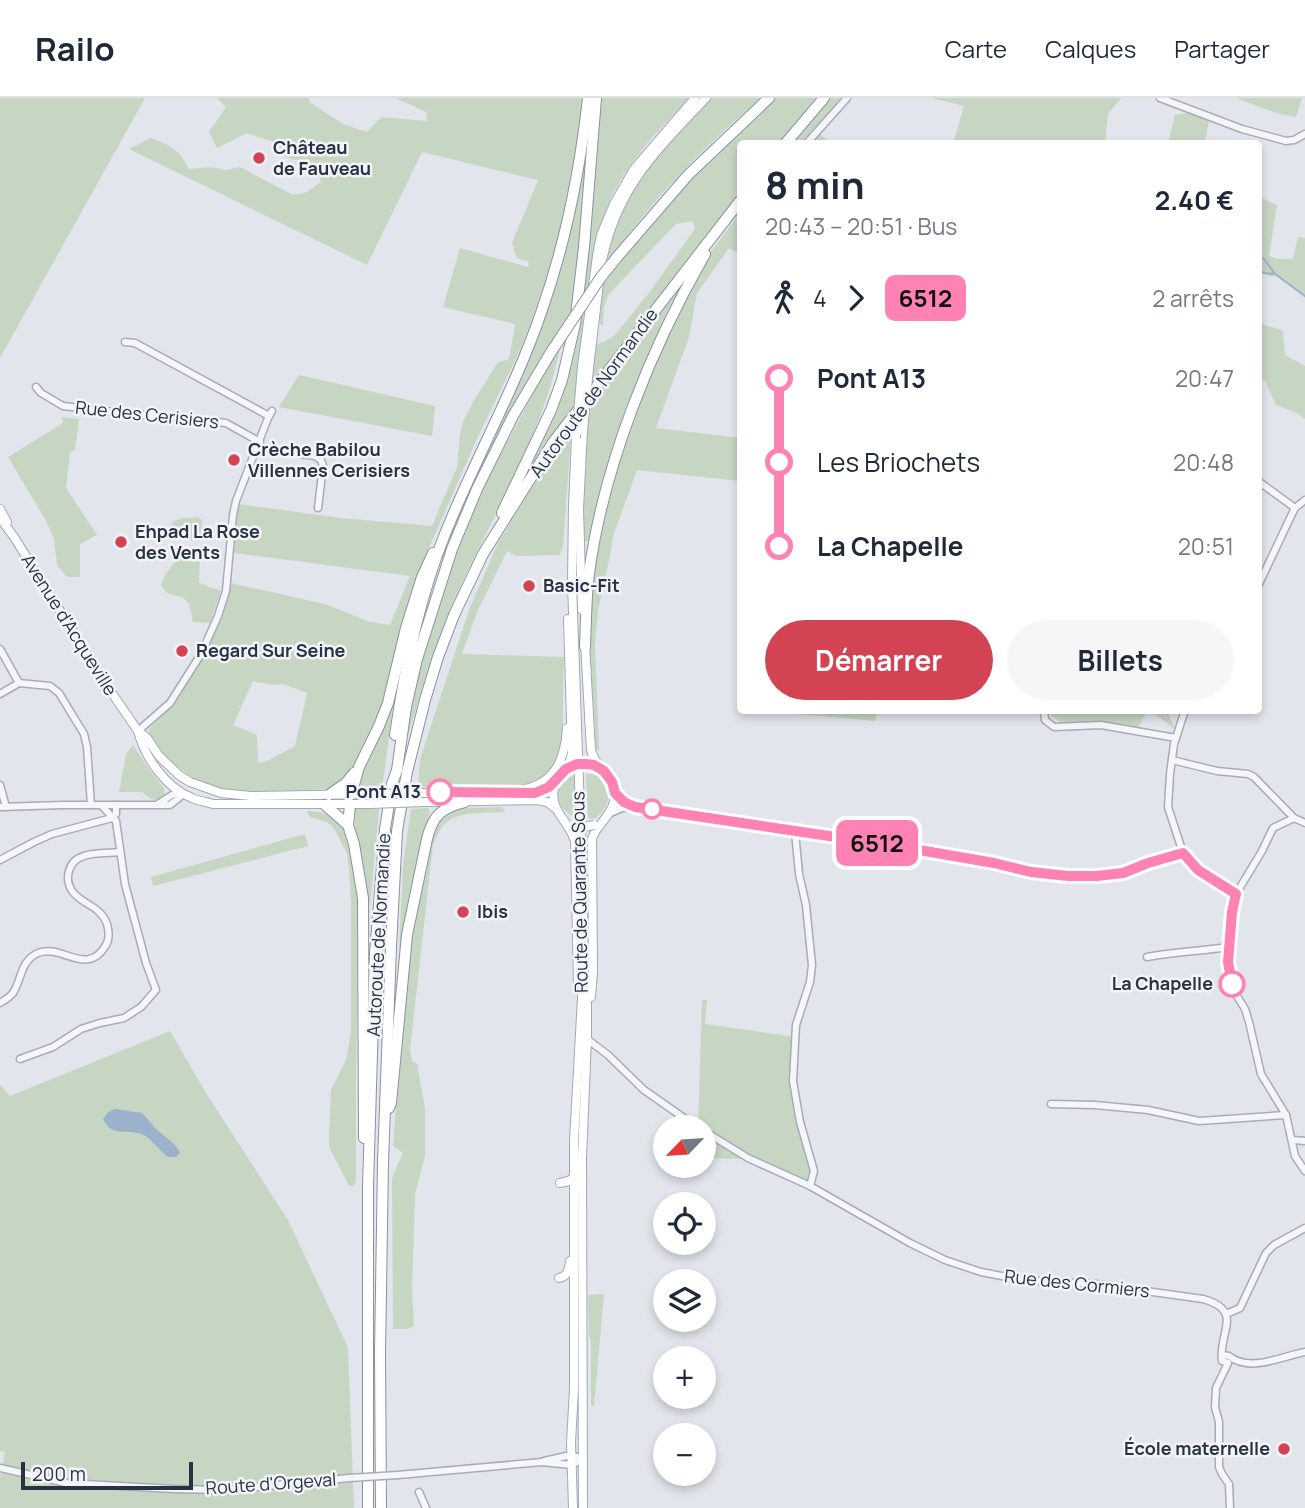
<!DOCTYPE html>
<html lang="fr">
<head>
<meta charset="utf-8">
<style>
  :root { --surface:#fff; --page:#f6f6f7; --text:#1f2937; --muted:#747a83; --line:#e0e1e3; --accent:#d44353 }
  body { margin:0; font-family:Manrope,sans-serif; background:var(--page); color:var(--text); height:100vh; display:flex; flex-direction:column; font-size:26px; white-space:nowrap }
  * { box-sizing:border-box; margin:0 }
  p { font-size:23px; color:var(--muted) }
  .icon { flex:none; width:38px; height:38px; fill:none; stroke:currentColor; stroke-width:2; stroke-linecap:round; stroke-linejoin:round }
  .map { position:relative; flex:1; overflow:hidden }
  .details { position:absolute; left:737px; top:42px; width:525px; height:574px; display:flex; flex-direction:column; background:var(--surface); border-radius:7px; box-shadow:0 4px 10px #0003 }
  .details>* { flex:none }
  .badge { padding:0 14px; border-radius:10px; font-size:24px; line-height:46px }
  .needle { width:46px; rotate:245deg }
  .controls { position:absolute; left:653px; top:1017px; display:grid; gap:14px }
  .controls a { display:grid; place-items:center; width:63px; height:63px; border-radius:50%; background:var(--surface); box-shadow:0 4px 10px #0003; font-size:35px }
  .scale { position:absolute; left:21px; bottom:18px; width:172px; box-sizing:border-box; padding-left:7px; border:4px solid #293244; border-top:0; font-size:19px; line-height:24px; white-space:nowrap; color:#293244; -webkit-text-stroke:5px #f2f4f8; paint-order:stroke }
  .map>.badge { position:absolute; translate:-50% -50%; box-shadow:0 0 0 4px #fff }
  .legs { display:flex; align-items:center; gap:10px; height:77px; padding:0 28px; font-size:23px }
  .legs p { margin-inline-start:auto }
  .overview { display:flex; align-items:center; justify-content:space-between; height:119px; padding:0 28px }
  h1 { font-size:38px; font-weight:700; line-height:52px }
  .primary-button { display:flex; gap:14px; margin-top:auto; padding:14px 28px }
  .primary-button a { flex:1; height:80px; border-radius:42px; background:var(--accent); color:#fff; font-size:28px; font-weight:700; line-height:80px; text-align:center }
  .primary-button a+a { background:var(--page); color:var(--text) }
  ul { padding:0 28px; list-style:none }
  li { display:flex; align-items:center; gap:24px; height:84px; font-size:26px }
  li i { display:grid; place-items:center; width:10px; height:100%; margin:0 9px; background:currentColor }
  li i::after { content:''; width:18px; height:18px; margin:-9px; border:5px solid; border-radius:50%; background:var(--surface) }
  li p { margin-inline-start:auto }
  li:first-child i { background:linear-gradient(#0000 50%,currentColor 0) }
  li:last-child i { background:linear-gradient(currentColor 50%,#0000 0) }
  header { display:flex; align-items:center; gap:42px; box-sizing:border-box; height:98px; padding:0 35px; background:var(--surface); border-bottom:2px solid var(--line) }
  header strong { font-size:33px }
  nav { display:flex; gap:38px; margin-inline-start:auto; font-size:24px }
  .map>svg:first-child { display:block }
  .green { fill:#c7d5c3; fill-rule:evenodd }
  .water { fill:#9cb1cc }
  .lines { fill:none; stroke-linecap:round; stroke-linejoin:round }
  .stream { stroke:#9cb1cc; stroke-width:2 }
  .minor-casing { stroke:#a7acb6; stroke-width:9 }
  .major-casing { stroke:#a1a9b7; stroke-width:10 }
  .highway-casing { stroke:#8992a2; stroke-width:12 }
  .minor { stroke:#f5f6f9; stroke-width:6 }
  .major { stroke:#fff; stroke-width:8 }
  .highway { stroke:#fff; stroke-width:10 }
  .minor-bridge-casing { stroke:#a7acb6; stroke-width:9; stroke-linecap:butt }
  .major-bridge-casing { stroke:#a1a9b7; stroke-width:10; stroke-linecap:butt }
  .highway-bridge-casing { stroke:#8992a2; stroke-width:12; stroke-linecap:butt }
  .minor-bridge { stroke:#f5f6f9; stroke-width:6 }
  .major-bridge { stroke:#fff; stroke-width:8 }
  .highway-bridge { stroke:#fff; stroke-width:10 }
  .line-1-casing { stroke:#fff; stroke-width:16 }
  .line-1 { stroke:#ff82b4; stroke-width:10 }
  .poi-dot { fill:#d44353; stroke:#f2f4f8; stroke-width:2.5 }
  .stop-1-dot { fill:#fff; stroke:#ff82b4; stroke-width:3.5 }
  .labels { text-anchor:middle; stroke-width:5; stroke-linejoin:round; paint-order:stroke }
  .poi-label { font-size:18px; font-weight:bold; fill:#293244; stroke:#f2f4f8; text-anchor:start }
  .street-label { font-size:18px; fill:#293244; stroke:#f2f4f8 }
  .stop-label { font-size:18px; font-weight:bold; fill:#293244; stroke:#f2f4f8; text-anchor:end }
</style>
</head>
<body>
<header>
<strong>Railo</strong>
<nav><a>Carte</a><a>Calques</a><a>Partager</a></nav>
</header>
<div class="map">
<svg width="1305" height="1410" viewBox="0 0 1305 1410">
  <rect width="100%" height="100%" fill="#e2e5eb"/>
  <g class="green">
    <polygon points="0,0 145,0 0,260"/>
    <path d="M217,0H308L311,5L343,26L367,34L381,19L427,23L426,14L395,0H584L570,91L552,164L532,221L521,250L477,341L425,459L382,610L348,679L330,691L246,694L220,691L195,681L168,663L149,637V631L179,600L211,544L225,496L230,485L325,506L370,524L390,527L410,478L234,455L238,406L341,420L432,428L457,369L460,336L463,324L473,304L498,264L508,262L510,256L515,226L443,209L460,150L528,169L529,164L517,160L512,145L538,82L422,54L367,167L129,51L151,40C171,48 178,50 189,71L211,69L226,72L240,69L293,97L305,95L321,84L317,72L299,63L285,59L279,46L247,35L217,50L209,34L226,9ZM253,583L273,587L283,586L307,595L295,648L267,663L258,665L257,637L233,627Z"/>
    <path d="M601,0H690C660,30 628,63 610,102C603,116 599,133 595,148C592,163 594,184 584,195Z"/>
    <path d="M711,0H761C719,36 678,75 643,118C630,133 619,150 607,165C610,149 613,133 620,117C640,72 677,35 711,0Z"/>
    <polygon points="774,0 817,0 779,45 740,46 740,96 591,288 594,246 602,245 614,238 648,196 695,131 693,123 676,126 608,197 604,209 603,228 599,225 602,188 650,125 684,88"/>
    <polygon points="831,0 849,0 817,34 831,45 793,46"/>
    <polygon points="932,0 1121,0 1108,16 1105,45 953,46 964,8"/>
    <polygon points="1236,0 1302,0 1296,19 1279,16"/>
    <polygon points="1189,15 1209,22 1205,45 1168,45 1175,17"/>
    <polygon points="586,50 589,51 580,147 570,215 542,259 505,322 464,407 445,460 441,460 462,404 523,267 580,82"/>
    <polygon points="1258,98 1277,107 1269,158 1278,161 1293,161 1298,139 1305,140 1305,200 1276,176 1272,179 1258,173"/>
    <polygon points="740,115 740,156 729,150 697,195 689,239 656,330 740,340 740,383 637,372 613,438 611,453 598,513 595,547 599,652 596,651 587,509 606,406 616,366 648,281 677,214 704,163"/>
    <polygon points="691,175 622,331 595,410 595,427 592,443 584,443 584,383 589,307"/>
    <polygon points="584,215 574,309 531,371 529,369 556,312 574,251 579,221"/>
    <path d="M1258,224C1266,229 1275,228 1283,233L1285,257L1305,268V321L1297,315L1276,307L1265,283L1258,279Z"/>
    <path d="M561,247C556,266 552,286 545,304C522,374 483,437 453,504C432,551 419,602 404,651L413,596L425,548L450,470L486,384L549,266Z"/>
    <polygon points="299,277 435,308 432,338 279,309"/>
    <polygon points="62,319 79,321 75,352 70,354 66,390 97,437 80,446 80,479 67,479 57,467 54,440 45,421 8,359 63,325"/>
    <path d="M571,336L563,449L560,457L517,458L507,453L478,512L462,556L564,559C563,578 563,596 563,615C562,657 560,679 514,690L418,689L420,661L469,512L497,447L509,427L534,386Z"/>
    <path d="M198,419L202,422L200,443L177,441L168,434C171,419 185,420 198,419Z"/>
    <path d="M187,456L200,458L199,485L221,493L210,525L193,524L189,506L184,500L167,495L161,487C166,474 174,462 187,456Z"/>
    <path d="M395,593L382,691L361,693C355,676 381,638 388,620C391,611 393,602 395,593Z"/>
    <polygon points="799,613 799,612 877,613 875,623 799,616"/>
    <polygon points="1049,613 1169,613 1169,617 1175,631 1153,615 1145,617 1134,636 1092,625 1060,624 1050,616"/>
    <polygon points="133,647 151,674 164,690 165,696 158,702 151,701 142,694 119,694 126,656"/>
    <path d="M586,676C615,675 615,707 594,721L588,720Z"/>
    <path d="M566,677L570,679L576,677L577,689L573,694L575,720C556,708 553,696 566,677Z"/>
    <path d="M502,709L505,714C488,715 463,713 448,723C440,728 437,739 433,747L410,952L412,963L417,966L425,1010V1057L415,1097L412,1192L414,1227L408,1231H393L392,1080L403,1055L393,1048L408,854L433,733C440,721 446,714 459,710Z"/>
    <polygon points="427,710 430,712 399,853 403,767 411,711"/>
    <polygon points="354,711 379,711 370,809 356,743"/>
    <path d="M307,713C328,713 340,721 350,739L359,804L356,982V1084L354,1088H349L329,1049V1039L331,992L346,962L351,934V804L349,770L347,755L333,729L327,724L310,719Z"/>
    <polygon points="305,736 308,748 153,788 151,779"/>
    <polygon points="702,902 707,902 705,926 796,939 795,973 801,1024 817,1075 812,1091 743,1061 704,1060 704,1029 698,1029"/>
    <polygon points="170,933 206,995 288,1122 348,1250 354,1410 0,1410 0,1380 5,1354 0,1353 0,987 10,998"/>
    <polygon points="604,1196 594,1308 591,1308 591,1242 589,1238 588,1197"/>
  </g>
  <path class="water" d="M115,1011L142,1015C146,1019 150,1024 154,1029C163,1038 175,1044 180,1055L176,1059H168C160,1053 150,1039 142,1036C126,1031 111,1039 103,1021L108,1014Z"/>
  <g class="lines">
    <g class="stream">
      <polyline points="1258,157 1264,161 1275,176 1305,198"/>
      <polyline points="1258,171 1264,175 1274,176"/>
    </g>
    <defs>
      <g id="minor">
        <polyline points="1160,0 1242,31 1286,43 1294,42 1305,36"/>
        <polyline points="806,46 847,0"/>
        <polyline points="125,244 135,245 269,318"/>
        <polyline points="36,289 41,295 63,308 139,317 156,317 226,325 260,344"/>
        <polyline points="257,350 315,358 321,362 323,368 318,410"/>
        <polyline points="1258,383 1295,410"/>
        <polyline points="1258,488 1291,418 1295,410 1305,402"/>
        <polyline points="0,551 19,585 50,588 59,595 84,636 87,649 91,707"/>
        <polyline points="0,596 19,585"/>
        <polyline points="1044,612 1045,622 1054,629 1101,627 1176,640"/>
        <polyline points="1185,612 1174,646 1170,676 1168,709 1183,755 1198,772 1236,796"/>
        <polyline points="138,633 170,605 201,556 218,518 226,493 233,417 236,403 268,320 272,313"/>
        <polyline points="1172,662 1217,673 1248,676 1254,679 1294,720 1305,725"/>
        <polyline points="0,687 6,709"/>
        <polyline points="615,695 624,703 634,708"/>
        <polyline points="158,706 172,697 180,694"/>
        <polyline points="0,709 63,707 170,707 180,699 180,694"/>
        <polyline points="608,716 622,710 635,709 896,748 994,765 1031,774 1068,778 1097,778 1123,775 1148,765 1183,755"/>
        <polyline points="1294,720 1273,730 1262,753 1236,796 1232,815 1228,864 1232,890 1245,911 1249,924 1261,976 1286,1017 1295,1058 1305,1073"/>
        <polyline points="795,734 799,776 806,807 812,867 810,884 796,927 793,983 800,1024 814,1073 810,1088"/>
        <polyline points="0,762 34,744 52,736 112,720 116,716 116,707"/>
        <path d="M1147,859C1174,854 1201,853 1229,849"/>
        <path d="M0,905C5,902 10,899 13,895C22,881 20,863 38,855C61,845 87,880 106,847C110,840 109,833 107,826C100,807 82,807 72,793C68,787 67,779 69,773C74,752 103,756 120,754"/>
        <polyline points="587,941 608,957 644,992 697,1029"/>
        <polyline points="20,961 53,949 81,931 100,925 124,920 141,909 156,892 146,865 125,786 116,723 102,708"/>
        <polyline points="1051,1006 1095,1007 1148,1012 1199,1023 1286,1017"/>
        <path d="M704,1033L748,1060L810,1088L910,1145L945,1162L981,1174L1023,1182L1096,1186L1203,1201C1245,1213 1218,1234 1222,1263L1228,1265"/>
        <polyline points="1293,1042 1305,1043"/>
        <polyline points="1226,1216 1240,1210 1266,1155 1274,1147 1305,1130"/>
        <path d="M1222,1257L1229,1258C1250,1275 1282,1258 1305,1254"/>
        <polyline points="1228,1265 1216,1290 1215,1309 1219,1324 1219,1369 1222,1376 1229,1386 1230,1410"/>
        <polyline points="544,1363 571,1357 583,1361"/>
        <polyline points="0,1370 66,1385 174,1391 226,1392 349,1380"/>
        <polyline points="398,1377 542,1364 571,1367 583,1361"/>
        <polyline points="419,1394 426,1410"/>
      </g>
      <g id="major">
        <polyline points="582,268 597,158 601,137 614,106 634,71 695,0"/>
        <path d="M589,270L601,168C615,91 655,54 706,0"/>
        <polyline points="0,411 7,424"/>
        <polyline points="0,420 14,439 105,585 138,633 147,640 159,658 180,678 190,684 221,695 251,698 371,696"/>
        <polyline points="578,429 579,411"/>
        <polyline points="582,512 579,411 583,333"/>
        <path d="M585,546L591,652C596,673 622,682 613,707C609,720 596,727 592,741L593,874L591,899"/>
        <path d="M138,633C145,660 166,690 192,700C199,703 206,704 213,706H370"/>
        <path d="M555,685C547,713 568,720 575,743L578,886"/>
        <path d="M521,692C555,686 565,662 567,630"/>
        <path d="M424,695H535C551,690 570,672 572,655L568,521"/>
        <polyline points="424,704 537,702 547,704 555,710"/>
        <polyline points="560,1085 569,1083 574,1079"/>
        <path d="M559,1180C568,1178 569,1172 570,1163"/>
        <polyline points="573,1410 571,1344 574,1291 574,1043 584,864 582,769 572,486 573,408 576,340"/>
        <polyline points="583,1410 582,1060 587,941 587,893"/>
      </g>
      <g id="highway">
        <polyline points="785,46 824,0"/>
        <polyline points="618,158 688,77 769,0"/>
        <polyline points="502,415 551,312 562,282 575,226 584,149 596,0"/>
        <path d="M585,549C586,524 586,499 589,475C604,366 651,250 705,156"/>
        <path d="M395,637C405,568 419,500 445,436C475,361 516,289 542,212C566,143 580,72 588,0"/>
        <polyline points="329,697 346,685 354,675"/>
        <polyline points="351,697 359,669 379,628 388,605 406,530 422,479 433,455"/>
        <polyline points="325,707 348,727"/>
        <polyline points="350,707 348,727 354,746 363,800 364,1040"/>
        <path d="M389,1010L391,1005L407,837L427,741C433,717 441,710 465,704"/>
        <polyline points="368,1410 368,1088 375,856 385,731 392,686 397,672 406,609 417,561 452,451 477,391 513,318 551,254"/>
        <polyline points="381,1410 380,1255 383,1064 391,849 397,733 407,674 425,602 438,559 454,517 483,456 554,343 740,103"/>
      </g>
    </defs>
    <use href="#minor" class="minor-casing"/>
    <use href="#major" class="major-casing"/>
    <use href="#highway" class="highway-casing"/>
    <use href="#minor" class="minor"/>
    <use href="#major" class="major"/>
    <use href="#highway" class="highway"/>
    <defs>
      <polyline id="minor-bridge" points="349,1380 398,1377"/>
      <g id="major-bridge">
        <polyline points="583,333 589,270"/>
        <polyline points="576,340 582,268"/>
        <polyline points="573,668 582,666 591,667"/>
        <polyline points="371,696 424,695"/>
        <polyline points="370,706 424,704"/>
        <polyline points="573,727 584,729 594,727"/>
      </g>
      <polyline id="highway-bridge" points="551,254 601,179 618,158"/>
    </defs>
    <use href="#minor-bridge" class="minor-bridge-casing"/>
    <use href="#major-bridge" class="major-bridge-casing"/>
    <use href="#highway-bridge" class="highway-bridge-casing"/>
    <use href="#minor-bridge" class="minor-bridge"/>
    <use href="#major-bridge" class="major-bridge"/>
    <use href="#highway-bridge" class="highway-bridge"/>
  </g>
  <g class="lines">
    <defs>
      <polyline id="line-1" points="440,694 535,695 549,689 566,671 577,666 586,666 594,667 604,673 612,684 615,695 624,704 635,709 896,748 994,765 1031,774 1068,778 1097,778 1123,775 1148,765 1183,755 1198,772 1236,796 1232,814 1228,864 1232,886"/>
    </defs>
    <use href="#line-1" class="line-1-casing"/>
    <use href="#line-1" class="line-1"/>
  </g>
  <g class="poi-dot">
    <circle cx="259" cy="60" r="7"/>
    <circle cx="234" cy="362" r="7"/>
    <circle cx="121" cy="444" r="7"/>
    <circle cx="529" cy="488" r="7"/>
    <circle cx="182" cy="553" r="7"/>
    <circle cx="463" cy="814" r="7"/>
    <circle cx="1284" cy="1351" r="7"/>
  </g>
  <g class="stop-1-dot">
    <circle cx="440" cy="694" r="12"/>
    <circle cx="652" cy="711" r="9"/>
    <circle cx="1232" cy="886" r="12"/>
  </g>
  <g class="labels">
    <g class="poi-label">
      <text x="273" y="56">Château<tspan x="273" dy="21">de Fauveau</tspan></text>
      <text x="248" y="358">Crèche Babilou<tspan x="248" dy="21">Villennes Cerisiers</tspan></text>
      <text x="135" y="440">Ehpad La Rose<tspan x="135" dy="21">des Vents</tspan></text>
      <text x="543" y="494">Basic-Fit</text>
      <text x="196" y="559">Regard Sur Seine</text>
      <text x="477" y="820">Ibis</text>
      <text x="1270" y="1357" text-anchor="end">École maternelle</text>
    </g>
    <g class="street-label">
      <text transform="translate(594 295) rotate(-54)" y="6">Autoroute de Normandie</text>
      <text transform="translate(147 317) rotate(6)" y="6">Rue des Cerisiers</text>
      <text transform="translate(69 527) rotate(58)" y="6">Avenue d'Acqueville</text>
      <text transform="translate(580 794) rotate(-91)" y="6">Route de Quarante Sous</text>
      <text transform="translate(379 837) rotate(-87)" y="6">Autoroute de Normandie</text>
      <text transform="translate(1077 1186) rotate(6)" y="6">Rue des Cormiers</text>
      <text transform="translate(271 1386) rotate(-4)" y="6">Route d'Orgeval</text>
    </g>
    <g class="stop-label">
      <text x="421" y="700">Pont A13</text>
      <text x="1213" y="892">La Chapelle</text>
    </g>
  </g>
</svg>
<div class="controls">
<a><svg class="needle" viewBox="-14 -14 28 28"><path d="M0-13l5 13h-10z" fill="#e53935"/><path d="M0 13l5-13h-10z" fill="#747a83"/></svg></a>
<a><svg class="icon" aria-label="locate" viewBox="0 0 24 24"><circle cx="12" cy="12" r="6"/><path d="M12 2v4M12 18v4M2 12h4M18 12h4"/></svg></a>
<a><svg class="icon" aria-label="layers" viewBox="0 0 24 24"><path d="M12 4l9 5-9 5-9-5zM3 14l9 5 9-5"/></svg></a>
<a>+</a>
<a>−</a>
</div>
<div class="scale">200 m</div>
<b class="badge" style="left:877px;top:745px;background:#ff82b4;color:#111">6512</b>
<section class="details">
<div class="overview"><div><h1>8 min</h1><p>20:43 – 20:51 · Bus</p></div><b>2.40 €</b></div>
<div class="legs"><svg class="icon" aria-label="walk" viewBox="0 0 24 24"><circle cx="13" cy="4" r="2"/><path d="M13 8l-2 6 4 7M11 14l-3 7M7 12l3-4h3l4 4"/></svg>4<svg class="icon" aria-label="forward" viewBox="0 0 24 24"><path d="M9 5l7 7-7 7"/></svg><b class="badge" style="background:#ff82b4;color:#111">6512</b><p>2 arrêts</p></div>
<ul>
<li><i style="color:#ff82b4"></i><b>Pont A13</b><p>20:47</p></li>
<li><i style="color:#ff82b4"></i><span>Les Briochets</span><p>20:48</p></li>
<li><i style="color:#ff82b4"></i><b>La Chapelle</b><p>20:51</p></li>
</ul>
<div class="primary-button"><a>Démarrer</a><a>Billets</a></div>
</section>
</div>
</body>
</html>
